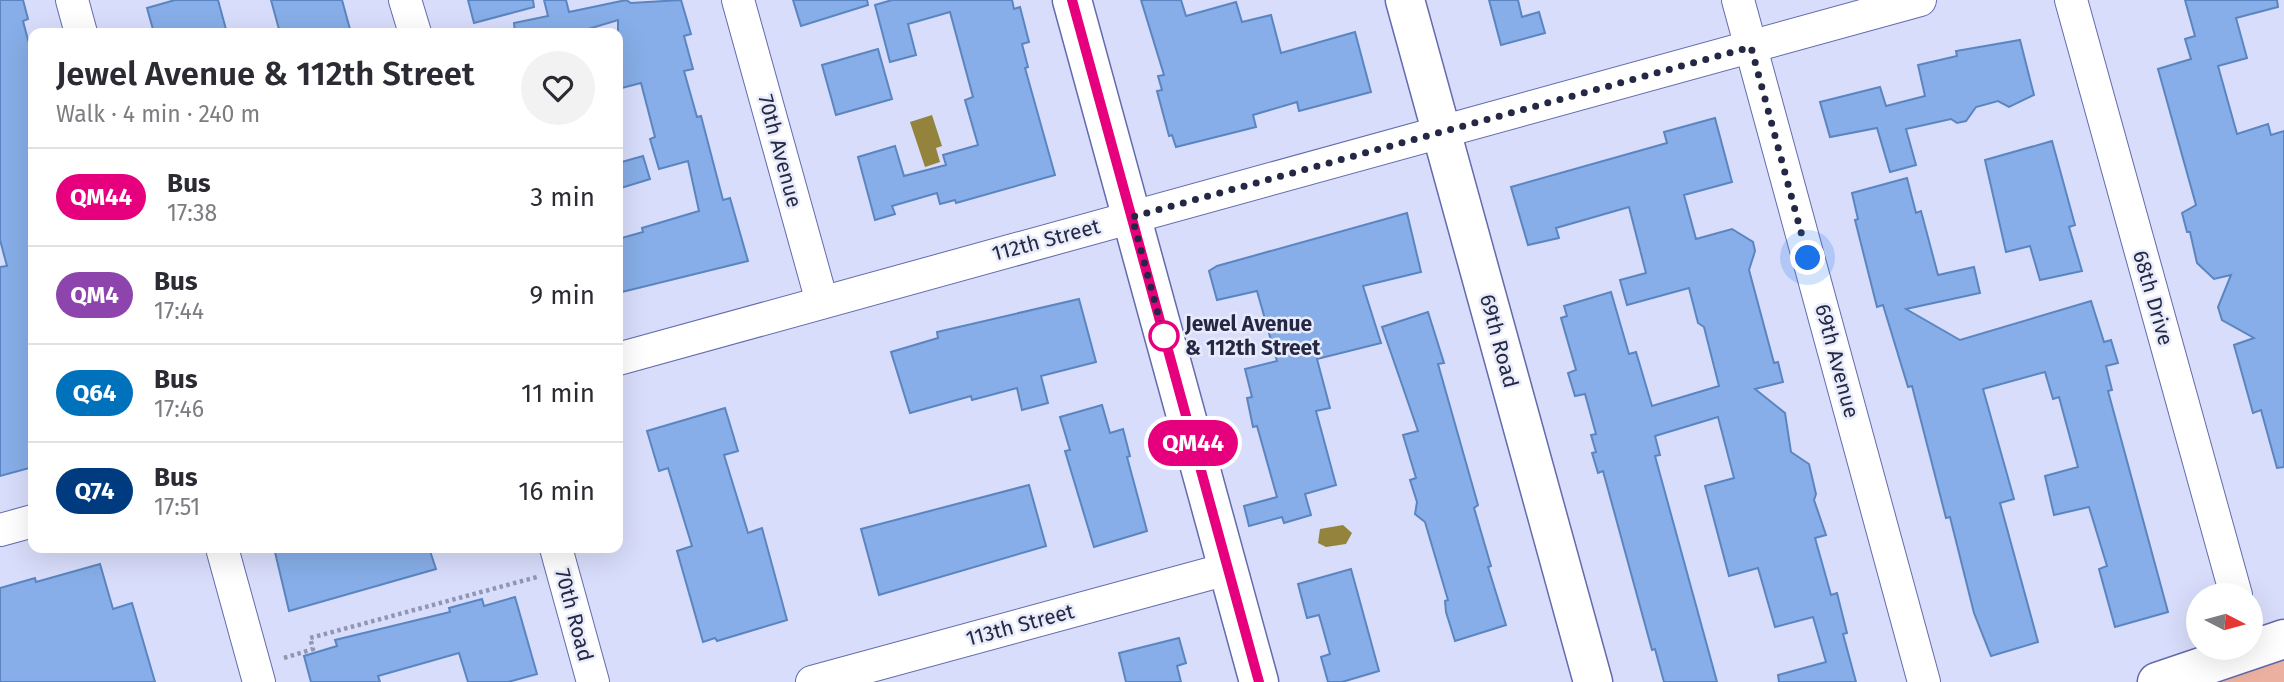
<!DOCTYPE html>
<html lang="en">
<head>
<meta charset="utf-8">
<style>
  :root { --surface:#fff; --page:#f2f2f3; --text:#2b2b33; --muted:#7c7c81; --line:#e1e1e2 }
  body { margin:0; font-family:"Fira Sans",sans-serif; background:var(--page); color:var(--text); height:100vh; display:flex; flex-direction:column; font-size:26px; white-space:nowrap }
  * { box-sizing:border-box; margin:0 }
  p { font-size:23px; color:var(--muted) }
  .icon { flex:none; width:38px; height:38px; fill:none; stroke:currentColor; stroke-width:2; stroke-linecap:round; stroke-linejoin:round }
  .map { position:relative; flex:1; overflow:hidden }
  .panel { position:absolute; left:28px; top:28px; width:595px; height:525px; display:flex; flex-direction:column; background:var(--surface); border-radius:14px; box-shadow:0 7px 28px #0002 }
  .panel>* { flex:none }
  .badge { padding:0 14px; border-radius:23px; font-size:24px; line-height:46px }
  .needle { width:46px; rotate:96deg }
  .tools { position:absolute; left:2186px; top:583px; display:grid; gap:14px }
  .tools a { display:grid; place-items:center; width:77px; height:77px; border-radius:50%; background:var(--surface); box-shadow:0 7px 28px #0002; font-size:35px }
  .you { position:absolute; width:35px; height:35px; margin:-18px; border:5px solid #fff; border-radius:50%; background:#1a73e8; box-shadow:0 0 0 10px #1a73e833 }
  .map>.badge { position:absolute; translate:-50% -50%; box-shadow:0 0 0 4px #fff }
  .round { display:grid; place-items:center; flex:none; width:74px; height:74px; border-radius:37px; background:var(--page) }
  .overview { display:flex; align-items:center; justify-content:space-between; height:119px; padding:0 28px }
  h1 { font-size:33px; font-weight:600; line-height:52px }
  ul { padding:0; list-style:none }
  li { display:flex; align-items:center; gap:21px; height:98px; padding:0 28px; border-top:2px solid var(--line) }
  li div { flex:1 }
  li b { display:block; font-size:26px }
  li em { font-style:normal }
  li .badge { min-width:77px; font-weight:700; text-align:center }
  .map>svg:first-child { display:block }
  .green { fill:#ebb09f }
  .water { fill:#93833c }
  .building { fill:#87aee8; stroke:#5b85c0; stroke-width:2 }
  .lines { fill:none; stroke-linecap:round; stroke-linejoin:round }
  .minor-casing { stroke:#636bac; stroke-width:34 }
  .tertiary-casing { stroke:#636bac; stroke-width:41 }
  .path { stroke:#9296b3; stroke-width:4.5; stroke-dasharray:3.5 3.5; stroke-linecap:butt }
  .minor { stroke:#fff; stroke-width:32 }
  .tertiary { stroke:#fff; stroke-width:38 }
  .line-casing { stroke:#fff; stroke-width:16 }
  .line { stroke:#e6007e; stroke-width:10 }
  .walk { stroke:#242844; stroke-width:7; stroke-dasharray:0 12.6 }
  .stop-dot { fill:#fff; stroke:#e6007e; stroke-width:3.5 }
  .labels { text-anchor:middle; stroke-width:5; stroke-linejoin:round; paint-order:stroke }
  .street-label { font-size:21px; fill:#242844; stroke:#e8ebfa }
  .stop-label { font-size:21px; font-weight:bold; fill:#242844; stroke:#e8ebfa; text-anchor:start }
</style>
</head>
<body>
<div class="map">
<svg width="2284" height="682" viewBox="0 0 2284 682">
  <rect width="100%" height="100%" fill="#d8ddfb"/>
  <polygon class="green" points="2284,639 2284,682 2157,682"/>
  <g class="water">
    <polygon points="932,115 942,146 936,148 940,162 925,167 910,122"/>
    <polygon points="1343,525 1352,533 1346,544 1326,547 1318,543 1320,529"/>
  </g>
  <g class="building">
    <polygon points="0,0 23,0 28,19 23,21 33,59 33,467 0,476 0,267 7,266 0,240"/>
    <polygon points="175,0 218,0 227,33 154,33 147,8"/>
    <polygon points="271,0 342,0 351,33 280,33"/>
    <polygon points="468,0 533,0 534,7 474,23"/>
    <polygon points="544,0 566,0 569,12 626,0 631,3 681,0 691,34 684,36 693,69 684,71 697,117 701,116 723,200 730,198 748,261 618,293 618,239 643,232 642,228 699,211 688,161 659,169 650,139 655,137 641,83 618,89 618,20 575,33 515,33 514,23 548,16"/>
    <polygon points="793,0 867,0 868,5 801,26"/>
    <polygon points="892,0 1012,0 1014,9 1020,7 1029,42 1022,44 1028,67 1025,68 1055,175 956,203 955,200 940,204 937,193 892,206 895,214 875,220 858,157 895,146 904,176 946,165 943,155 978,145 965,100 973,97 950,12 908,24 916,55 890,62 875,5"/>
    <polygon points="1141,0 1181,0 1186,16 1236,2 1242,22 1271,15 1281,53 1355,32 1371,92 1299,111 1297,102 1253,115 1256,127 1176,147 1172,135 1169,136 1157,91 1162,90 1158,76 1164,75"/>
    <polygon points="1489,0 1518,0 1522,17 1539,12 1545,33 1501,45"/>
    <polygon points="2185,0 2277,0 2278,7 2236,18 2247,58 2218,66 2237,134 2268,124 2271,135 2284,131 2284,467 2277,468 2261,410 2253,413 2234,345 2254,338 2222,320 2218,307 2231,275 2214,279 2197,263 2190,232 2187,232 2182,213 2196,205 2158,69 2191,59 2185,39 2195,36"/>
    <polygon points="2020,40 2034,95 2009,107 1998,101 1976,107 1966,121 1957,123 1951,119 1906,129 1916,165 1890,172 1877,128 1830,137 1820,102 1880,87 1886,106 1925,96 1918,65 1957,56 1956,51"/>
    <polygon points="878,49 892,99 836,115 822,65"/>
    <polygon points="1715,118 1732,182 1684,195 1696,239 1732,229 1753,242 1755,251 1749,270 1774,363 1778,362 1783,382 1755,389 1785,413 1791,452 1809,464 1816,494 1814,500 1826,535 1815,538 1831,595 1837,593 1847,633 1843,634 1856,682 1779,682 1778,675 1826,662 1813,617 1775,627 1758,568 1729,576 1705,486 1734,478 1718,417 1655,436 1660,455 1655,456 1717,682 1664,682 1655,649 1652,650 1603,471 1598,473 1592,453 1596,452 1591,435 1596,434 1585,394 1575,396 1568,373 1576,370 1561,318 1567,316 1564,306 1611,292 1629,354 1636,352 1652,406 1719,386 1704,327 1698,323 1689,288 1627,305 1620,280 1646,273 1629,207 1556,228 1559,238 1528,245 1511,187 1667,143 1664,132"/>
    <polygon points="2052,141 2075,225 2069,227 2082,271 2040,280 2030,246 2006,252 1985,160"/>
    <polygon points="643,156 650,179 618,189 618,163"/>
    <polygon points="1907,178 1916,213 1921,211 1938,275 1974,267 1980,293 1906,309 1960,340 2091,301 2104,342 2111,340 2118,363 2106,366 2112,390 2108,391 2168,612 2115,627 2099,569 2107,566 2089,507 2054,515 2045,476 2078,467 2059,397 2053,399 2045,372 1983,389 2014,499 2000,503 2038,642 1991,656 1974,613 1950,517 1946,518 1912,386 1908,387 1883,305 1877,307 1855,220 1858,219 1852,193"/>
    <polygon points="1407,213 1421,272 1363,286 1381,343 1317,359 1330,408 1316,411 1336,485 1305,494 1311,515 1284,523 1282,517 1249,526 1244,506 1277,497 1257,426 1253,427 1247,398 1252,397 1245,369 1277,361 1257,291 1217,300 1209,271 1217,266"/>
    <polygon points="1079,299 1096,362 1041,376 1048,403 1022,410 1017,388 972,400 971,396 910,413 891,352 938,338 937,332"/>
    <polygon points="1428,312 1444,363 1438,364 1478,505 1474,508 1491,566 1488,567 1506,625 1455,641 1446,612 1445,601 1448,600 1425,522 1415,514 1417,502 1410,480 1416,478 1403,435 1418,431 1382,327"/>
    <polygon points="1102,405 1110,433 1123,429 1130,456 1127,457 1147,531 1094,547 1065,451 1070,450 1060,417"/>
    <polygon points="725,408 738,451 724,455 748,533 762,528 787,620 717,641 715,638 703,642 677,551 692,546 668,468 659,471 647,431"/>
    <polygon points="1029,485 1046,546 879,595 861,529"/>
    <polygon points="274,548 429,548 436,569 289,611"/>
    <polygon points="100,564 113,609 132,603 155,682 0,682 0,588 35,578 36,582"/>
    <polygon points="1351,569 1379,671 1342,682 1328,682 1321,657 1330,654 1319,615 1307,618 1298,584"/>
    <polygon points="515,597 537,674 508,682 468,682 459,653 378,676 380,682 311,682 304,656 337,646 335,640 450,612 449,608 482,599 484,606"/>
    <polygon points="1179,638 1186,663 1177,666 1181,682 1126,682 1119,653"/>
  </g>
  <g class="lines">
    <defs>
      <g id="minor">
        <polyline points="72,0 81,33"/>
        <polyline points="405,0 415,33"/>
        <polyline points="738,0 822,302"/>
        <polyline points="1738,0 1924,682"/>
        <polyline points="2071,0 2236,595"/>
        <polyline points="618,359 1920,0"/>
        <polyline points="0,530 33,521"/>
        <polyline points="222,548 259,682"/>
        <polyline points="556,548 593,682"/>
        <polyline points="812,682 1227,569"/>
      </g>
      <g id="tertiary">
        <polyline points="1072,0 1259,682"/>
        <polyline points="1405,0 1593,682"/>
        <polyline points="2157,682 2284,639"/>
      </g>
    </defs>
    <use href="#minor" class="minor-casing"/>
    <use href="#tertiary" class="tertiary-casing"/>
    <polyline class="path" points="284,658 313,649 310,638 537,577"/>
    <use href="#minor" class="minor"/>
    <use href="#tertiary" class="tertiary"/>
  </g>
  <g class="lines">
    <defs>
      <polyline id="line" points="1072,0 1259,682"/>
    </defs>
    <use href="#line" class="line-casing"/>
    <use href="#line" class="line"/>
    <polyline class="walk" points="1164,336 1132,217 1751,47 1808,258"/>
  </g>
  <circle class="stop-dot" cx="1164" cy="336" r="14"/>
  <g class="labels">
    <g class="street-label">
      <text transform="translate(780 151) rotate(75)" y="7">70th Avenue</text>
      <text transform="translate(1046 240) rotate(-15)" y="7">112th Street</text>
      <text transform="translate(2153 298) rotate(74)" y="7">68th Drive</text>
      <text transform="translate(1499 341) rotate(75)" y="7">69th Road</text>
      <text transform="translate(1837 361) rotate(75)" y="7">69th Avenue</text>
      <text transform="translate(574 615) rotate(75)" y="7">70th Road</text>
      <text transform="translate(1020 625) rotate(-15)" y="7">113th Street</text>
    </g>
    <g class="stop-label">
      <text x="1185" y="331">Jewel Avenue<tspan x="1185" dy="24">&amp; 112th Street</tspan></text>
    </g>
  </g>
</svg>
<div class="tools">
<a><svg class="needle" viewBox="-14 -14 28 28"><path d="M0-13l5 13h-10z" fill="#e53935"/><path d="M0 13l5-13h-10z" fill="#7c7c81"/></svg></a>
</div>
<div class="you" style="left:1808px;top:258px"></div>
<b class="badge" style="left:1193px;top:443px;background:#e6007e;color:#fff">QM44</b>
<section class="panel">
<div class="overview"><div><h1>Jewel Avenue &amp; 112th Street</h1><p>Walk · 4 min · 240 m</p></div><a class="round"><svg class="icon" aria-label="heart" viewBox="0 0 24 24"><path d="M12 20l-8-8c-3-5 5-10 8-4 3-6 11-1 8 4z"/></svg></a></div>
<ul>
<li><span class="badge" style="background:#e6007e;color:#fff">QM44</span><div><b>Bus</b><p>17:38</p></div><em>3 min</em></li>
<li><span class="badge" style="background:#8e44ad;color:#fff">QM4</span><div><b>Bus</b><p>17:44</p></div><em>9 min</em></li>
<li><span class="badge" style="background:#0072bc;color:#fff">Q64</span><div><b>Bus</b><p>17:46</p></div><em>11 min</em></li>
<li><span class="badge" style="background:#003b80;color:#fff">Q74</span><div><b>Bus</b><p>17:51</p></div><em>16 min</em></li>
</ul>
</section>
</div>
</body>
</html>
